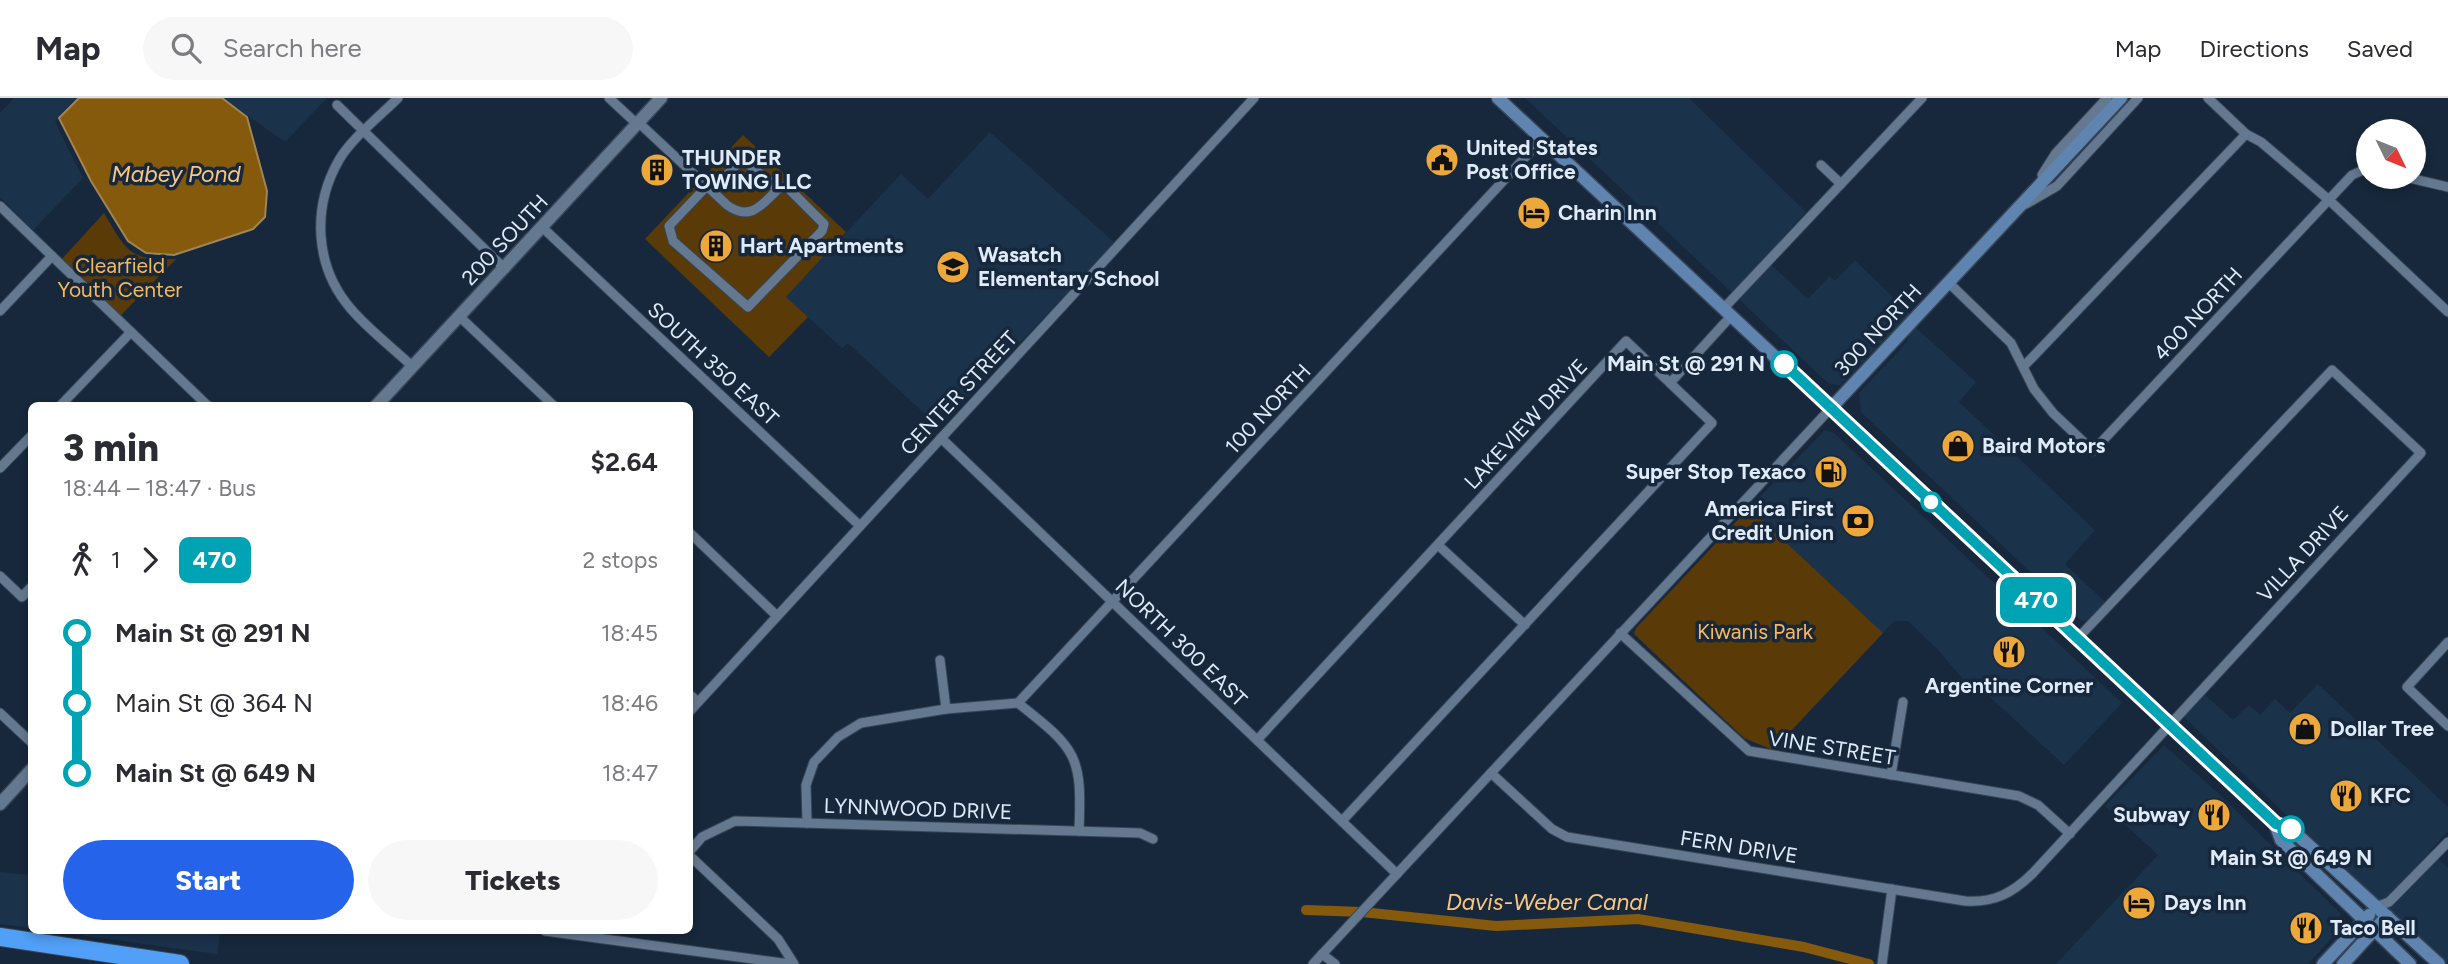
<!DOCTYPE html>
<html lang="en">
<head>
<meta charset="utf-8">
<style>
  :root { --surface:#fff; --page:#f7f7f7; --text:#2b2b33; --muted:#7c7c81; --line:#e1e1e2; --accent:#2563eb }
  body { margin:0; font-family:Figtree,sans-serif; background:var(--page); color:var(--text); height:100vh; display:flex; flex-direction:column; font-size:26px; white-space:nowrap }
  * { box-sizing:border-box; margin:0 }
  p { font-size:23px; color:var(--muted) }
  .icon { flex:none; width:38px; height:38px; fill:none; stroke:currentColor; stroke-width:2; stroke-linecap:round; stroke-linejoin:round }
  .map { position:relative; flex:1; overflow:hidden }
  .details { position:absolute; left:28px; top:304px; width:665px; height:532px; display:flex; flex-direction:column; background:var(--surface); border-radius:10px; box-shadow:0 4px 10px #0003 }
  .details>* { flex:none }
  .badge { padding:0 14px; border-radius:10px; font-size:24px; line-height:46px }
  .needle { width:46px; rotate:133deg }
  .fabs { position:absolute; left:2356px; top:21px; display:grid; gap:14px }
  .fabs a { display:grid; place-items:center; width:70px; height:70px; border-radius:50%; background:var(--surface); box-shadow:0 4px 10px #0003; font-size:35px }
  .map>.badge { position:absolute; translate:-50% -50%; box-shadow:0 0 0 4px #fff }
  .legs { display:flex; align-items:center; gap:10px; height:77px; padding:0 35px; font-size:23px }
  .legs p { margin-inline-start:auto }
  .summary { display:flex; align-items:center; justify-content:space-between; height:119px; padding:0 35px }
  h1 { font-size:38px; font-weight:800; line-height:52px }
  .action { display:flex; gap:14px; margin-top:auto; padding:14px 35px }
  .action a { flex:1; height:80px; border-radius:42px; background:var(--accent); color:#fff; font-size:28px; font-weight:800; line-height:80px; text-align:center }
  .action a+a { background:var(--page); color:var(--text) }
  ul { padding:0 35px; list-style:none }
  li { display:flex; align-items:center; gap:24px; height:70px; font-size:26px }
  li i { display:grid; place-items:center; width:10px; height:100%; margin:0 9px; background:currentColor }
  li i::after { content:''; width:18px; height:18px; margin:-9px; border:5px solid; border-radius:50%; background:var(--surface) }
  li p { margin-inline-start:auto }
  li:first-child i { background:linear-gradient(#0000 50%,currentColor 0) }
  li:last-child i { background:linear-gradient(currentColor 50%,#0000 0) }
  header { display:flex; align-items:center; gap:42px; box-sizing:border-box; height:98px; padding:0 35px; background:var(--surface); border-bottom:2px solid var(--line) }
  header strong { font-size:33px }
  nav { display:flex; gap:38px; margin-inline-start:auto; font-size:24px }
  .search { width:490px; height:63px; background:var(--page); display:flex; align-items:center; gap:18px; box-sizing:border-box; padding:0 24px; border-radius:38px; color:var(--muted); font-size:26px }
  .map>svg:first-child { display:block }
  .built { fill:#1b324b }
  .green { fill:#5a3b08 }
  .water { fill:#855a0d; stroke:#a08654; stroke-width:2 }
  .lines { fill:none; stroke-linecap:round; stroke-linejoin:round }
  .canal { stroke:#855a0d; stroke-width:10 }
  .minor-casing { stroke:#374556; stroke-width:11 }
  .tertiary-casing { stroke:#374556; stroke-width:15 }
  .secondary-casing { stroke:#374556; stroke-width:15 }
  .motorway-casing { stroke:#374556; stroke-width:20 }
  .minor { stroke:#647890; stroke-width:9 }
  .tertiary { stroke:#647890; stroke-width:12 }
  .secondary { stroke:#5e84af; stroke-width:12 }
  .motorway { stroke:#519ff6; stroke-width:18 }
  .line-1-casing { stroke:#fff; stroke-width:16 }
  .line-1 { stroke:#00a3b4; stroke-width:10 }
  .stop-1-dot { fill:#fff; stroke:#00a3b4; stroke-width:3.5 }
  .labels { text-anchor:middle; stroke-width:7; stroke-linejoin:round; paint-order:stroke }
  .poi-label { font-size:21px; font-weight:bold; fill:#e0ebf9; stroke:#17283c; text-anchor:start }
  .street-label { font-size:21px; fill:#e0ebf9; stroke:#17283c }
  .park-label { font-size:21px; fill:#f8b95c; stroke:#17283c }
  .stop-label { font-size:21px; font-weight:bold; fill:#e0ebf9; stroke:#17283c; text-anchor:end }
  .water-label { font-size:23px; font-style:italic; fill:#f9c781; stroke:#17283c }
</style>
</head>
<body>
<header>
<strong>Map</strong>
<div class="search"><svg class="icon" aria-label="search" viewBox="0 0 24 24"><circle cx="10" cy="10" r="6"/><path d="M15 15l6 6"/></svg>Search here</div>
<nav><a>Map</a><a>Directions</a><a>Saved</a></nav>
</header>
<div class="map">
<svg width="2448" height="866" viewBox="0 0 2448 866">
  <rect width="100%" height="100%" fill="#17283c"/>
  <g class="built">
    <polygon points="14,0 81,0 71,6 55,24 83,80 33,132 0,99 0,15"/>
    <polygon points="223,0 327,0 285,44"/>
    <polygon points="1525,0 1689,0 1806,114 1764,160 1808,201 1830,178 1835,183 1855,162 1910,216 1840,287 1829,286"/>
    <polygon points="990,34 1115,145 939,329 848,245 842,250 786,199 901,76 928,101"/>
    <polygon points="1914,228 1976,284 1959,304 2095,432 2065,466 2105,504 2089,522 2082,523 1861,314 1859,295 1905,246"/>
    <polygon points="1825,332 1834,335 2122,605 2064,667 1978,588 1973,593 1939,553 1908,523 1894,523 1883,535 1749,410"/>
    <polygon points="2318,586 2448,709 2448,733 2430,753 2448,770 2448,866 2356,784 2183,618 2204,596 2233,622 2249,607 2260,617 2275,601 2290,615"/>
    <polygon points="2164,647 2217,694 2340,815 2340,831 2308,866 2056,866 2158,757 2105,708"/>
    <polygon points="0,774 31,777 31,830 0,826"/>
    <polygon points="50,833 220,833 217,856"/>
  </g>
  <g class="green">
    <polygon points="743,37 846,134 786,199 808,219 769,259 645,141"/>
    <path d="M104,115C126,153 130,163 176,161L120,218L62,161Z"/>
    <polygon points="1749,410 1883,535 1773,652 1744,640 1634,536 1636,530"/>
  </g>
  <polygon class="water" points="79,0 222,0 247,19 267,93 265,119 253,131 174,157 146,155 128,143 91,83 59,20"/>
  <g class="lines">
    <polyline class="canal" points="1306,812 1362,814 1496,828 1638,821 1804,849 1869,866"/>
    <defs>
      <g id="minor">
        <path d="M398,0C381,17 351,41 339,62C312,109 314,168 351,211C369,232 393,250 413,269"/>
        <polyline points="609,0 637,26"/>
        <polyline points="2208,0 2246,36 2261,44 2329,102 2448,214"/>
        <polyline points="337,7 505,171"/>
        <path d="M639,25L727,107C750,124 762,107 778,91L745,63L739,64L712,93"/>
        <polyline points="1821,67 1841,86"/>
        <polyline points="2042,77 2056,55 2107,0"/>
        <polyline points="2405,79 2448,89"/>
        <polyline points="707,88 669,128 673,143 748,209 822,133 824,126 786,88 778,91"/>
        <polyline points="2026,106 2057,88 2138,0"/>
        <polyline points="0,108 208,308"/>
        <polyline points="543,130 860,428"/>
        <polyline points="1949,185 2011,245 2034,291 2053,315 2093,353 2352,77 2368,70"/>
        <polyline points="1724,210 1922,0"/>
        <polyline points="0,213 52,158"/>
        <polyline points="460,219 554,308"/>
        <polyline points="2025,267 2246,36"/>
        <polyline points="1670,285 1732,217"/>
        <polyline points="60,308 131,234"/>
        <polyline points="941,340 1397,776"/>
        <polyline points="0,370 32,337"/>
        <polyline points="690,435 777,518"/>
        <polyline points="1438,447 1525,527"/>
        <polyline points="0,478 22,499 32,488"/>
        <polyline points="1620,535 1749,653 2019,698 2038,707 2070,736"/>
        <polyline points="2448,544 2407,589 2448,628"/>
        <polyline points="940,562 946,611"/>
        <polyline points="690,597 698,604"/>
        <polyline points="1018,605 1543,40"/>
        <polyline points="690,613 1254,0"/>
        <polyline points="0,615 32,645"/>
        <polyline points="1257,642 1626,243 1712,325 1342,723"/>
        <path d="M1491,675L1552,731L1567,739L1965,803C1994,805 2013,795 2033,775L2421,355L2332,272L2077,541"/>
        <polyline points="1891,677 1903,604"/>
        <path d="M807,725L806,687L814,664L838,639L861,625L946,611L1018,605C1078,652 1082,658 1079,733"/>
        <polyline points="690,753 702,739 735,723 1140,735 1153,741"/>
        <polyline points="690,758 778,841 794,866"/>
        <polyline points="2376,809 2389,804 2448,744"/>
        <polyline points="545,833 790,866"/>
        <polyline points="1322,856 1335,866"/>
        <polyline points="1313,866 1831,310"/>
        <polyline points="1882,866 1892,791"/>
      </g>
      <g id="tertiary">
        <polyline points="376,308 661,0"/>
        <polyline points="0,706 32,671"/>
      </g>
      <g id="secondary">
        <polyline points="1498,0 2275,726 2291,731 2439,866"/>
        <polyline points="1831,310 2121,0"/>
        <polyline points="2275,726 2281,742 2410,866"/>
        <polyline points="2323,866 2369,817"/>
        <polyline points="2343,866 2387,818"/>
      </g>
      <polyline id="motorway" points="0,839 180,866"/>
    </defs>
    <use href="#minor" class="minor-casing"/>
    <use href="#tertiary" class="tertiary-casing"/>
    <use href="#secondary" class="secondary-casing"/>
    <use href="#motorway" class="motorway-casing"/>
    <use href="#minor" class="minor"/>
    <use href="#tertiary" class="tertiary"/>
    <use href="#secondary" class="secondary"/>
    <use href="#motorway" class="motorway"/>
  </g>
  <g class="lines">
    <defs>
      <polyline id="line-1" points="1784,266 2276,726 2291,731"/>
    </defs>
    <use href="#line-1" class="line-1-casing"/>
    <use href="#line-1" class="line-1"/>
  </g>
  <defs>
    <symbol id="civic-disc" viewBox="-11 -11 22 22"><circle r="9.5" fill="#eda83b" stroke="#17283c"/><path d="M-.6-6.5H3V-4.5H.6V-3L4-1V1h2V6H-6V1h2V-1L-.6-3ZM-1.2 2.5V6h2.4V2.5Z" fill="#111"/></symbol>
    <symbol id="building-disc" viewBox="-11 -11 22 22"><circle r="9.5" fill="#eda83b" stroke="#17283c"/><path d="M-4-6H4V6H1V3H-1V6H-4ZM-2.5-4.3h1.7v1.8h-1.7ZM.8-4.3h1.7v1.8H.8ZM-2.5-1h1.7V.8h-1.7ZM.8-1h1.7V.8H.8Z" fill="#111"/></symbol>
    <symbol id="hotel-disc" viewBox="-11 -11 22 22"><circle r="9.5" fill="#eda83b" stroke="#17283c"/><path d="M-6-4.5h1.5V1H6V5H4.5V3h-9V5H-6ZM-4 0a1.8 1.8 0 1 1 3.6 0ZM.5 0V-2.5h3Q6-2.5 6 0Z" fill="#111"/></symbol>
    <symbol id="school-disc" viewBox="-11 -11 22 22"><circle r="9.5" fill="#eda83b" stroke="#17283c"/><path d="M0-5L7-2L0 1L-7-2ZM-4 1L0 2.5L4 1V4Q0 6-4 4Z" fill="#111"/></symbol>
    <symbol id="shop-disc" viewBox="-11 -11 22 22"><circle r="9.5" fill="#eda83b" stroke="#17283c"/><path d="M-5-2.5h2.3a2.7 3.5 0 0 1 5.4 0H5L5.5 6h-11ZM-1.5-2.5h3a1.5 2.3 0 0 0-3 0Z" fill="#111"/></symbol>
    <symbol id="fuel-disc" viewBox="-11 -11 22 22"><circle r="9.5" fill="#eda83b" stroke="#17283c"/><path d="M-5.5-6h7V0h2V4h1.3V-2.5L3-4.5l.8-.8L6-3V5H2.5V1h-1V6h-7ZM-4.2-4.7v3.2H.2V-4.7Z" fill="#111"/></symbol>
    <symbol id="bank-disc" viewBox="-11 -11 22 22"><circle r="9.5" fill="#eda83b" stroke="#17283c"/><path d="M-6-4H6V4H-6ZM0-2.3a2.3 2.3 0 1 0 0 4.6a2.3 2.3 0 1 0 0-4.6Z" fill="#111"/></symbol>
    <symbol id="restaurant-disc" viewBox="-11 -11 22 22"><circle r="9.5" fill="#eda83b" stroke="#17283c"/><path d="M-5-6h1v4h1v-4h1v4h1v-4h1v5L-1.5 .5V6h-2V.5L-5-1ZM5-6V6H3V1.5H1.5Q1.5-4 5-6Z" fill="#111"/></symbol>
  </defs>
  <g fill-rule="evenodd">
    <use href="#civic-disc" x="1423" y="43" width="38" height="38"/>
    <use href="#building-disc" x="638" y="53" width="38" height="38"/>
    <use href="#hotel-disc" x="1515" y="96" width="38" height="38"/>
    <use href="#building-disc" x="697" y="129" width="38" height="38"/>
    <use href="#school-disc" x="934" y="150" width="38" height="38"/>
    <use href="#shop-disc" x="1939" y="329" width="38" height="38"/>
    <use href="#fuel-disc" x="1812" y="355" width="38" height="38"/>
    <use href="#bank-disc" x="1839" y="404" width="38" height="38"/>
    <use href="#restaurant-disc" x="1990" y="535" width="38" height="38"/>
    <use href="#shop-disc" x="2286" y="612" width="38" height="38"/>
    <use href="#restaurant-disc" x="2327" y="679" width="38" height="38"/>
    <use href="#restaurant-disc" x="2195" y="698" width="38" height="38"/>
    <use href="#hotel-disc" x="2120" y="786" width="38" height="38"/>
    <use href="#restaurant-disc" x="2287" y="811" width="38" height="38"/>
  </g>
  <g class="stop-1-dot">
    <circle cx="1784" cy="266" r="12"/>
    <circle cx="1931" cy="404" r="9"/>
    <circle cx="2291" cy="731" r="12"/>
  </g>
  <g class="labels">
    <g class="poi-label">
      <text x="1466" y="57">United States<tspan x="1466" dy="24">Post Office</tspan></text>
      <text x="682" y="67">THUNDER<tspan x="682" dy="24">TOWING LLC</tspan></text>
      <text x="1558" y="122">Charin Inn</text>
      <text x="740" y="155">Hart Apartments</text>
      <text x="978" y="164">Wasatch<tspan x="978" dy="24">Elementary School</tspan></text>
      <text x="1982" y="355">Baird Motors</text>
      <text x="1806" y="381" text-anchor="end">Super Stop Texaco</text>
      <text x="1834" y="418" text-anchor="end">America First<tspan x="1834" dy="24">Credit Union</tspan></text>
      <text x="2009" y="595" text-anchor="middle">Argentine Corner</text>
      <text x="2330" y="638">Dollar Tree</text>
      <text x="2370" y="705">KFC</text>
      <text x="2190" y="724" text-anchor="end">Subway</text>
      <text x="2164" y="812">Days Inn</text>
      <text x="2330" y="837">Taco Bell</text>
    </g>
    <g class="street-label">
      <text transform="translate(505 142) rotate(-47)" y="7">200 SOUTH</text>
      <text transform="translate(2198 216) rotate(-47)" y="7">400 NORTH</text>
      <text transform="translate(1878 232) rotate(-47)" y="7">300 NORTH</text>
      <text transform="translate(713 266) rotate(43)" y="7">SOUTH 350 EAST</text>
      <text transform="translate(959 295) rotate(-47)" y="7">CENTER STREET</text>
      <text transform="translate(1268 311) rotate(-47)" y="7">100 NORTH</text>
      <text transform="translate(1526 326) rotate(-47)" y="7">LAKEVIEW DRIVE</text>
      <text transform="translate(2303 456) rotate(-47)" y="7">VILLA DRIVE</text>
      <text transform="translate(1181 545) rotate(44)" y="7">NORTH 300 EAST</text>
      <text transform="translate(1832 650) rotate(9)" y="7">VINE STREET</text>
      <text transform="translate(918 711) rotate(2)" y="7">LYNNWOOD DRIVE</text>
      <text transform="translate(1739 749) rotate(9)" y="7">FERN DRIVE</text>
    </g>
    <g class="park-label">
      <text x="120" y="175">Clearfield<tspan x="120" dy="24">Youth Center</tspan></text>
      <text x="1755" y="541">Kiwanis Park</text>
    </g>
    <g class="stop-label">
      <text x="1765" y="273">Main St @ 291 N</text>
      <text x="2291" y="767" text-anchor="middle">Main St @ 649 N</text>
    </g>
    <g class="water-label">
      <text x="176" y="84">Mabey Pond</text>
      <text x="1547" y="812">Davis-Weber Canal</text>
    </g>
  </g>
</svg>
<div class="fabs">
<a><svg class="needle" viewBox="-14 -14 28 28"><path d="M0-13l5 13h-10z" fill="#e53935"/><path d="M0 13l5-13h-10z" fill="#7c7c81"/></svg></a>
</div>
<b class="badge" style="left:2036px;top:502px;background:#00a3b4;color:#fff">470</b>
<section class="details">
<div class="summary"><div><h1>3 min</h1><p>18:44 – 18:47 · Bus</p></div><b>$2.64</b></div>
<div class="legs"><svg class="icon" aria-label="walk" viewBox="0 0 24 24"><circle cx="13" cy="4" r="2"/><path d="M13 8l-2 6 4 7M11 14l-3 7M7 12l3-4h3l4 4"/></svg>1<svg class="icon" aria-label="forward" viewBox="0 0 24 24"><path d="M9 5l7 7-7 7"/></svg><b class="badge" style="background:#00a3b4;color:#fff">470</b><p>2 stops</p></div>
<ul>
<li><i style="color:#00a3b4"></i><b>Main St @ 291 N</b><p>18:45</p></li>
<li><i style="color:#00a3b4"></i><span>Main St @ 364 N</span><p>18:46</p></li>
<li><i style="color:#00a3b4"></i><b>Main St @ 649 N</b><p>18:47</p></li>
</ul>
<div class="action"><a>Start</a><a>Tickets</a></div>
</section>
</div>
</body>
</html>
